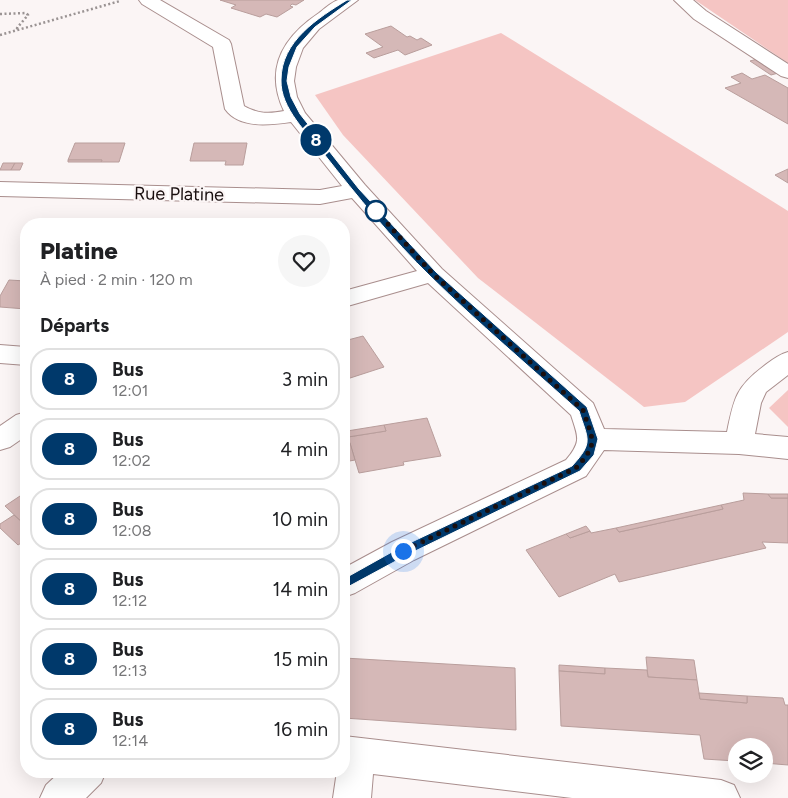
<!DOCTYPE html>
<html lang="fr">
<head>
<meta charset="utf-8">
<style>
  :root { --surface:#fff; --page:#f6f6f6; --text:#202124; --muted:#757577; --line:#e0e0e0 }
  body { margin:0; font-family:Figtree,sans-serif; background:var(--page); color:var(--text); height:100vh; display:flex; flex-direction:column; font-size:19px; white-space:nowrap }
  * { box-sizing:border-box; margin:0 }
  p { font-size:16px; color:var(--muted) }
  .icon { flex:none; width:28px; height:28px; fill:none; stroke:currentColor; stroke-width:2; stroke-linecap:round; stroke-linejoin:round }
  .map { position:relative; flex:1; overflow:hidden }
  .drawer { position:absolute; left:20px; top:218px; width:330px; height:560px; display:flex; flex-direction:column; background:var(--surface); border-radius:20px; box-shadow:0 5px 20px #0002 }
  .drawer>* { flex:none }
  .badge { padding:0 10px; border-radius:16px; font-size:18px; line-height:32px }
  .tools { position:absolute; left:728px; top:738px; display:grid; gap:10px }
  .tools a { display:grid; place-items:center; width:45px; height:45px; border-radius:50%; background:var(--surface); box-shadow:0 5px 20px #0002; font-size:25px }
  .you { position:absolute; width:25px; height:25px; margin:-12px; border:4px solid #fff; border-radius:50%; background:#1a73e8; box-shadow:0 0 0 8px #1a73e833 }
  .map>.badge { position:absolute; translate:-50% -50%; box-shadow:0 0 0 2px #fff }
  h2 { padding:0 20px; font-size:19px; line-height:45px }
  .round { display:grid; place-items:center; flex:none; width:52px; height:52px; border-radius:26px; background:var(--page) }
  .summary { display:flex; align-items:center; justify-content:space-between; height:85px; padding:0 20px }
  h1 { font-size:24px; font-weight:800; line-height:38px }
  ul { padding:0; list-style:none }
  li { display:flex; align-items:center; gap:15px; height:62px; margin:0 10px 8px; padding:0 10px; border:2px solid var(--line); border-radius:20px }
  li div { flex:1 }
  li b { display:block; font-size:19px }
  li em { font-style:normal }
  li .badge { min-width:55px; font-weight:700; text-align:center }
  .map>svg:first-child { display:block }
  .green { fill:#f5c5c3 }
  .building { fill:#d5b8b7; stroke:#b99e9c }
  .lines { fill:none; stroke-linecap:round; stroke-linejoin:round }
  .minor-casing { stroke:#a98e8d; stroke-width:2 }
  .path { stroke:#9a9393; stroke-width:2.5; stroke-dasharray:2 2.5; stroke-linecap:butt }
  .minor { fill:#fff; fill-rule:evenodd }
  .line { fill:#00396b; stroke:#fff }
  .walk { stroke:#190f0f; stroke-width:5; stroke-dasharray:0 9 }
  .stop-dot { fill:#fff; stroke:#00396b; stroke-width:2.5 }
  .labels { text-anchor:middle; stroke-width:4.5; stroke-linejoin:round; paint-order:stroke }
  .street-label { font-size:18px; fill:#190f0f; stroke:#fbf5f5 }
</style>
</head>
<body>
<div class="map">
<svg width="788" height="798" viewBox="0 0 788 798">
  <rect width="100%" height="100%" fill="#fbf5f5"/>
  <g class="green">
    <polygon points="695,0 788,0 788,63"/>
    <polygon points="501,33 788,211 788,332 685,402 644,407 478,278 343,135 315,95"/>
    <polygon points="788,390 788,427 769,408"/>
  </g>
  <g class="building">
    <polygon points="220,0 304,0 296,5 292,4 290,6 293,7 277,17 266,14 260,17 231,8 236,5"/>
    <polygon points="391,26 407,37 410,36 417,40 421,38 432,45 405,55 398,50 374,58 366,53 383,47 365,34"/>
    <polygon points="761,58 782,72 771,75 750,61"/>
    <polygon points="742,73 752,79 765,75 788,88 788,124 725,88 741,83 731,77"/>
    <polygon points="75,143 125,143 119,162 101,162 102,160 68,160"/>
    <polygon points="194,143 247,143 243,165 225,165 226,161 190,161"/>
    <polygon points="68,160 102,160 101,162 68,162"/>
    <polygon points="3,163 15,163 11,170 0,170"/>
    <polygon points="15,163 23,163 20,170 11,170"/>
    <polygon points="788,169 788,183 775,175"/>
    <polygon points="9,280 26,281 26,309 0,307 0,296"/>
    <polygon points="363,336 384,367 344,380 344,345 346,344 344,341"/>
    <polygon points="427,418 441,456 403,462 404,465 359,473 348,437 386,431 384,425"/>
    <polygon points="384,425 386,431 348,437 347,431"/>
    <polygon points="350,443 355,460 344,462 344,444"/>
    <polygon points="26,492 26,526 5,506"/>
    <polygon points="743,493 768,494 771,498 788,498 788,543 762,542 766,548 619,582 615,574 559,597 526,550 566,534 570,538 590,531 591,533 616,528 619,532 723,509 721,505 744,500"/>
    <polygon points="768,494 788,494 788,498 771,498"/>
    <polygon points="721,505 723,509 619,532 616,528"/>
    <polygon points="14,515 26,526 26,540 18,545 0,528 0,524"/>
    <polygon points="586,526 590,531 570,538 566,534"/>
    <polygon points="646,657 694,660 697,680 648,677"/>
    <polygon points="344,658 515,668 516,730 344,718"/>
    <polygon points="559,665 605,668 605,674 559,671"/>
    <polygon points="605,668 647,670 648,677 697,680 700,699 747,703 747,696 783,698 785,705 788,705 788,765 764,763 764,746 736,746 736,761 704,759 700,735 561,726 559,671 605,674"/>
    <polygon points="699,693 747,696 747,703 700,699"/>
  </g>
  <g class="lines">
    <defs>
      <g id="minor">
        <path d="M139,0H160L229,40L231,44L244,106C258,114 269,114 284,111C264,69 283,37 319,13C324,9 332,2 338,0C344,0 352,0 358,0L319,29L303,48L296,67L294,81L297,97L305,113L365,185L442,269L593,403L604,429L727,432C734,398 736,387 764,366C772,360 778,355 788,352V375L766,392L761,403L755,434L788,437V459L739,454L604,450L586,476L414,560L355,593L344,597V568L392,542L566,460C582,441 578,437 571,415L428,283L344,307V291L417,271L352,198L320,204L0,196V182L320,190L342,186L291,122C270,125 239,129 225,109L213,47L142,4Z"/>
        <polygon points="674,0 693,0 706,11 788,64 788,78 781,76 694,19"/>
        <polygon points="0,345 26,347 26,365 0,363"/>
        <polygon points="26,412 26,436 10,447 0,450 0,426 16,415"/>
        <polygon points="344,736 721,780 734,785 740,798 572,798 373,774 371,798 333,798 337,771 344,771"/>
        <polygon points="61,771 106,771 101,783 86,798 40,798 46,785"/>
      </g>
    </defs>
    <use href="#minor" class="minor-casing"/>
    <g class="path">
      <polyline points="0,14 26,13 28,15 17,28 19,30"/>
      <polyline points="0,35 120,1"/>
    </g>
    <use href="#minor" class="minor"/>
  </g>
  <path class="line" d="M347,0H352L315,27L297,47L289,67L287,81L291,97L300,114L359,189L436,272L587,407L598,439L594,455L580,471L407,555L344,589L340,587L338,584L340,581L399,548L572,466C594,442 588,440 579,411C530,367 478,323 431,277C392,239 357,196 324,154C308,134 280,108 281,80C281,41 318,18 347,0Z"/>
  <g class="lines">
    <path class="walk" d="M376,211L433,274L583,410C593,441 599,443 576,468L403,551"/>
  </g>
  <circle class="stop-dot" cx="376" cy="211" r="10"/>
  <g class="labels">
    <g class="street-label">
      <text transform="translate(179 194) rotate(1)" y="6">Rue Platine</text>
    </g>
  </g>
</svg>
<div class="tools">
<a><svg class="icon" aria-label="layers" viewBox="0 0 24 24"><path d="M12 4l9 5-9 5-9-5zM3 14l9 5 9-5"/></svg></a>
</div>
<div class="you" style="left:403px;top:551px"></div>
<b class="badge" style="left:316px;top:140px;background:#00396b;color:#fff">8</b>
<section class="drawer">
<div class="summary"><div><h1>Platine</h1><p>À pied · 2 min · 120 m</p></div><a class="round"><svg class="icon" aria-label="heart" viewBox="0 0 24 24"><path d="M12 20l-8-8c-3-5 5-10 8-4 3-6 11-1 8 4z"/></svg></a></div>
<h2>Départs</h2>
<ul>
<li><span class="badge" style="background:#00396b;color:#fff">8</span><div><b>Bus</b><p>12:01</p></div><em>3 min</em></li>
<li><span class="badge" style="background:#00396b;color:#fff">8</span><div><b>Bus</b><p>12:02</p></div><em>4 min</em></li>
<li><span class="badge" style="background:#00396b;color:#fff">8</span><div><b>Bus</b><p>12:08</p></div><em>10 min</em></li>
<li><span class="badge" style="background:#00396b;color:#fff">8</span><div><b>Bus</b><p>12:12</p></div><em>14 min</em></li>
<li><span class="badge" style="background:#00396b;color:#fff">8</span><div><b>Bus</b><p>12:13</p></div><em>15 min</em></li>
<li><span class="badge" style="background:#00396b;color:#fff">8</span><div><b>Bus</b><p>12:14</p></div><em>16 min</em></li>
</ul>
</section>
</div>
</body>
</html>
